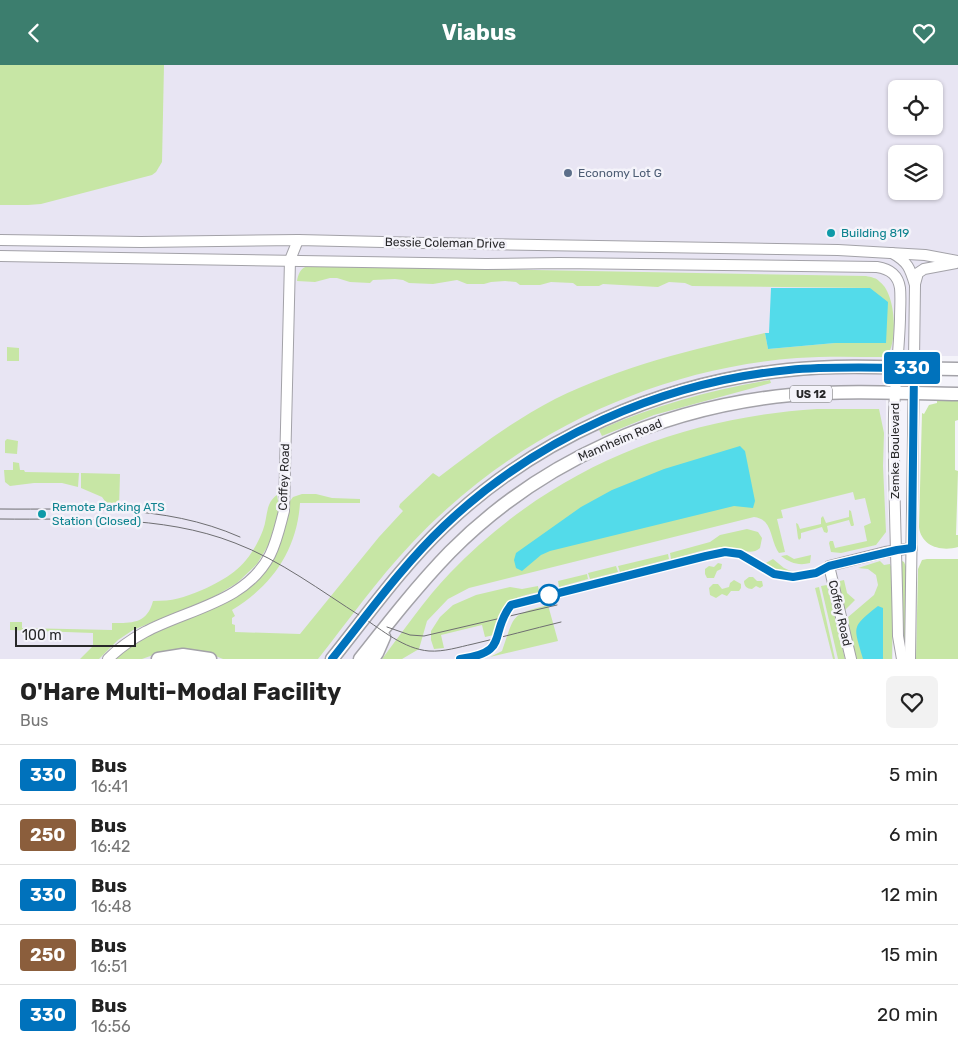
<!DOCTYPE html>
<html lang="en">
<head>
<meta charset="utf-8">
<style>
  :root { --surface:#fff; --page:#f2f2f2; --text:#222; --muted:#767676; --line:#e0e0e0; --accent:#3c7e6e }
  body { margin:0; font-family:Rubik,sans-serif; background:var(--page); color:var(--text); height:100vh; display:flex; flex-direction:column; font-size:19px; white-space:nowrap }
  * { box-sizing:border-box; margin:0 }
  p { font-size:16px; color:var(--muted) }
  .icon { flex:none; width:28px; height:28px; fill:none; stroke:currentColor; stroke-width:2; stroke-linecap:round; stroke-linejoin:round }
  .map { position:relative; height:594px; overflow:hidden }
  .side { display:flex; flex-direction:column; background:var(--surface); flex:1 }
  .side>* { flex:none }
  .badge { padding:0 10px; border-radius:4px; font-size:18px; line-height:32px }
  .tools { position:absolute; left:888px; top:15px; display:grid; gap:10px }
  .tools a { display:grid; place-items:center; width:55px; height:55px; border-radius:8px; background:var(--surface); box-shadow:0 1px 4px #0004; font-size:25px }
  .scale { position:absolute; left:15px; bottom:12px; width:121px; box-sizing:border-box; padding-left:5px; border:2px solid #272729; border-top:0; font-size:14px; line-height:18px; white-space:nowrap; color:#272729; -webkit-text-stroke:4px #f4f3fa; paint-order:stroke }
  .map>.badge { position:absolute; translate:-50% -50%; box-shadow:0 0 0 2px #fff }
  .round { display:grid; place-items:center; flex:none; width:52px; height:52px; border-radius:8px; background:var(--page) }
  .headline { display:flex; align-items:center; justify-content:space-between; height:85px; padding:0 20px }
  h1 { font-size:24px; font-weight:700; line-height:38px }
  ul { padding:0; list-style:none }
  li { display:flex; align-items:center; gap:15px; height:60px; padding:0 20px; border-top:1px solid var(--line) }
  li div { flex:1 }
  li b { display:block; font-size:19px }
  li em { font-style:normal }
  li .badge { min-width:55px; font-weight:700; text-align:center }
  header { display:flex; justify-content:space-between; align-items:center; height:65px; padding:0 20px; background:var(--accent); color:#fff; font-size:22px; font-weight:700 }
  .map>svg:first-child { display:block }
  .built { fill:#e8e5f3; fill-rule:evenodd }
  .green { fill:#c7e6a5 }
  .water { fill:#53dbea }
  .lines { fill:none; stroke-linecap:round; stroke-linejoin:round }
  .minor-casing { stroke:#a3a2a8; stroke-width:12 }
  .major-casing { stroke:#a3a2a8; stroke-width:15 }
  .minor { stroke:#fff; stroke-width:10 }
  .major { stroke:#fff; stroke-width:12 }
  .tram { stroke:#6e6e71; stroke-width:1 }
  .line-casing { stroke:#fff; stroke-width:11 }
  .line { stroke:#0072bc; stroke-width:8 }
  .service-dot { fill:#5c6f8a; stroke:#f4f3fa; stroke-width:2 }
  .culture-dot { fill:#0f9aa8; stroke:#f4f3fa; stroke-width:2 }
  .stop-dot { fill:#fff; stroke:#0072bc; stroke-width:2.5 }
  .labels { text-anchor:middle; stroke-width:5; stroke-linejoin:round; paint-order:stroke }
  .shield { fill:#f4f3fa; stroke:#646468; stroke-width:1 }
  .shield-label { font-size:11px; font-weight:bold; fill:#272729 }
  .service-label { font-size:12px; fill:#4e5e75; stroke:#f4f3fa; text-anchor:start }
  .culture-label { font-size:12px; fill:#0d838f; stroke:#f4f3fa; text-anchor:start }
  .street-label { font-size:12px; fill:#272729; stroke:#f4f3fa }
</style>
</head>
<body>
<header><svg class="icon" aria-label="back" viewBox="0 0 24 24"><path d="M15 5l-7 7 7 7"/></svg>Viabus<svg class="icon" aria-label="heart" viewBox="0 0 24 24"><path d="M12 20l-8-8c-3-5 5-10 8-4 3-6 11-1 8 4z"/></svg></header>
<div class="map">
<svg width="958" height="594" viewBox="0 0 958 594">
  <rect width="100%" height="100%" fill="#f4f3fa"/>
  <path class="built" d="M0,0H958V291H886V403L889,469L894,503L895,536L893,594H0ZM896,24H934V61H896ZM896,89H934V126H896Z"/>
  <g class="green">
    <polygon points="0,0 164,0 162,97 156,107 152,110 41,139 28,140 0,140"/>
    <path d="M308,201L866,211C871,212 877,213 880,217C896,229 898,276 887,291L884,292C855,292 826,291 797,293C651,304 511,372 411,479C377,515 348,556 318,594H223L208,588L156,589L142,594H116L130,582L154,567L225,538L281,475L290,436L293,432L302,429H316L332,433L360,434V438H300C297,485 272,521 232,545L235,551L232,553V559L235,560V567L300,569L379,472L403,446L399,442L400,439L433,408L439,412C476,384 514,355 555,334C622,301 693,284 765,268L768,284L835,278H886L870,223L692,221L685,218L669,217L658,222L603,219L599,221H577L573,218L551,217L540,220H520L516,217L505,216L491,217L484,219H467L457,215L433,219L409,218L403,215L395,214L373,215L370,218L350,217L337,213H330L315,217L297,216C298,210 300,203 308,201Z"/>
    <polygon points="7,282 19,283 19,296 7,296"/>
    <path d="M770,315L771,318L654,350L602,371L599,365C656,340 710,325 770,315Z"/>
    <path d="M937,336H958V355L955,356V405L958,406L956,470H958V482C941,487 921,481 919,462L922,348L924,349L929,340L937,338Z"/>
    <path d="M817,344H879L884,368L883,401L886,467L876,480L841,488L831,487L829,478L830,476H833L835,483L867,476L864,461L871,458L865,433L855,435L853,427L781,445L783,453L777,454L785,487L779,488L777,485C770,472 772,454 754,452L469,523L448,534L427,556L419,584L402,594H382C404,565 425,534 450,508C549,405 676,353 817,344Z"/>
    <polygon points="7,374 18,376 17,389 5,388 5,376"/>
    <polygon points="13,397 19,398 20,405 24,405 25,407 79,408 78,422 62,418 34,418 10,421 5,417 4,405 13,405"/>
    <polygon points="81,408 120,409 119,443 110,443 102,432 81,423"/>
    <path d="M277,430L279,441H276V445H279L269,479L257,499L237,518L212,533L133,565L118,575L99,594H80L93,581V568L10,565V557H22V563L112,565V558C132,558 147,559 153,536C173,536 183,533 202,525C233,511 250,498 263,465C268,452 265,438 277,430Z"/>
    <polygon points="849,445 851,446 854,460 853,461 851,461 849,455 827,461 828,466 827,468 824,467 822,462 801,468 801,473 799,475 798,473 796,458 798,459 800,464 821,459 821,453 823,451 826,458 849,452"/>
    <path d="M747,464L758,467L762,473L760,483C750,492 738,482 726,482C710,482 688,490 671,494L670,488L710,477L720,470Z"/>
    <polygon points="668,489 669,494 620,507 618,501"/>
    <path d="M787,490L794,494L811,490L810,498C799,501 790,498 781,491Z"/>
    <polygon points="773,494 784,503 793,507 778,507 764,499"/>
    <polygon points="927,494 958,494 958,594 916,594 918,504 922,495"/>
    <polygon points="880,496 884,500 890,499 891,502 893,533 892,594 854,594 846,556 847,553 874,530 878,520 876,510 868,504 858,503"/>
    <polygon points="902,496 904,497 907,504 906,590 904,590 900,499"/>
    <polygon points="718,498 722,499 721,504 717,506 714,513 707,513 705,509 705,504 709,501 714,502"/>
    <polygon points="616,501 618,507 590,514 588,508"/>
    <polygon points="587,509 588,514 559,522 558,516"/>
    <path d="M749,512H753L757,516H762L763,521L760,523L756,521L752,524C747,524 744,521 744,516Z"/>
    <polygon points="734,515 741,519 741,523 739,526 731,526 727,531 722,529 716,533 710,530 709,523 713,519 718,519 722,524 729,522 730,518"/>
    <polygon points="844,515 847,528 855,535 843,547 836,517"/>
    <polygon points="827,520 845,594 838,594 821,521"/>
    <path d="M538,521L539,527C504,535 504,535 494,570L485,572L482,560L441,570L444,583L434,584L431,575V566L440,552L453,540L476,530L510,522L522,524Z"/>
    <polygon points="819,522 835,594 833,594 815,523"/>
    <path d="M548,540L558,576L481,594L490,592L502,586C515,549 510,550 548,540Z"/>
  </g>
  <g class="water">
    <polygon points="771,223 870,223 888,237 886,278 835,278 768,284 765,268 769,268"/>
    <polygon points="740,381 745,386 755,436 753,443 734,441 550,486 541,490 522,506 516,503 514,495 516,488 581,442 612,425 664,404"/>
    <path d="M878,541L883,543V594H863C854,561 850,563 878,541Z"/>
  </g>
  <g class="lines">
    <defs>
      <g id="minor">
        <polyline points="0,175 141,177 298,175 425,178 838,185 925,190 958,196"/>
        <path d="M892,188C908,197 910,203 915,220L910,594"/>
        <path d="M0,191L486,199L559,198L877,202C890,204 898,210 900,223C901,233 900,244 900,254C899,286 895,317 894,349C893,423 897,497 898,571L902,594"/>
        <polyline points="915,219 918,208 924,204 956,198"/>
        <path d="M108,594C119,583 132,574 145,567C188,544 246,537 270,490C277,476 280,461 284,446L290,195L298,175"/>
        <polyline points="851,594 829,501 885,487 912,483"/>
      </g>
      <g id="major">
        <polyline points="158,594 183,590 210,594"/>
        <path d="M332,594C368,549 402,501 444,461C536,373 661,318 788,305C844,299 902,303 958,304"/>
        <path d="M360,594C389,557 418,520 450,487C541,395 664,342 791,330C847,325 903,328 958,329"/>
        <polyline points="373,594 377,588 384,572"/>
      </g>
    </defs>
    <use href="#minor" class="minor-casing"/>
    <use href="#major" class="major-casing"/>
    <use href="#minor" class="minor"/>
    <use href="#major" class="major"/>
    <g class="tram">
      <path d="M0,444C82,445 163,438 240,472"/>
      <path d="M0,454C78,455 161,449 235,478C280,495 321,526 362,552C382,565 404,584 429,586C444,587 459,582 473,579C503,572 532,564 561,557"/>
      <polyline points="387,562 410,570 424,571 557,540"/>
    </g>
  </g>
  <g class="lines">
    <defs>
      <path id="line" d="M332,594C368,549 402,501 444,461C536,373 662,317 789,305C830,301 872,303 914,303L912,483L897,485L829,501L816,508L793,512L774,509L740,489L725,487L706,491L511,540C488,570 511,587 460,594"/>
    </defs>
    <use href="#line" class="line-casing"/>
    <use href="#line" class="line"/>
  </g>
  <circle class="service-dot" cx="568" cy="108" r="5"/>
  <g class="culture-dot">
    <circle cx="831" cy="168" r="5"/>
    <circle cx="42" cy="449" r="5"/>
  </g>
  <circle class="stop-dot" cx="549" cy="530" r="10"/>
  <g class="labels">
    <rect class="shield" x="790" y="320.5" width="42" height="17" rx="4"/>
    <g class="shield-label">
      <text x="811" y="333">US 12</text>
    </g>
    <g class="service-label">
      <text x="578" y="112">Economy Lot G</text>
    </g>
    <g class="culture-label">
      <text x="841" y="172">Building 819</text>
      <text x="52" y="446">Remote Parking ATS<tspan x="52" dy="14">Station (Closed)</tspan></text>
    </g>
    <g class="street-label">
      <text transform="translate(445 178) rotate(1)" y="4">Bessie Coleman Drive</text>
      <text transform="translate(620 375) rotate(-23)" y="4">Mannheim Road</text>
      <text transform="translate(895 386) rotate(-90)" y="4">Zemke Boulevard</text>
      <text transform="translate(284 412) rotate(-88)" y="4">Coffey Road</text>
      <text transform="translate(840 548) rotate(77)" y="4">Coffey Road</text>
    </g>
  </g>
</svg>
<div class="tools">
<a><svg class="icon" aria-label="locate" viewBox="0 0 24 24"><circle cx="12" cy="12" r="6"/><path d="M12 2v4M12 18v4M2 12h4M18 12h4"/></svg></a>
<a><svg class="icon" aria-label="layers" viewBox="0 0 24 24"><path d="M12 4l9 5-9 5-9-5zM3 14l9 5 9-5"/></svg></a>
</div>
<div class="scale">100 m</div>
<b class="badge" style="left:912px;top:303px;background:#0072bc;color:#fff">330</b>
</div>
<section class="side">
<div class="headline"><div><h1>O'Hare Multi-Modal Facility</h1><p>Bus</p></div><a class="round"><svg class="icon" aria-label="heart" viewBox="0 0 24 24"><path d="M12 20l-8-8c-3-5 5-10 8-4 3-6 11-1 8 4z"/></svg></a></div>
<ul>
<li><span class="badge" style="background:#0072bc;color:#fff">330</span><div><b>Bus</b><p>16:41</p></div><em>5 min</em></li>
<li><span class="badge" style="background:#8b5e3c;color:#fff">250</span><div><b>Bus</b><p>16:42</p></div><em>6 min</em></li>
<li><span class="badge" style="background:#0072bc;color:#fff">330</span><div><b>Bus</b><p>16:48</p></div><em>12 min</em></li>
<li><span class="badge" style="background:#8b5e3c;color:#fff">250</span><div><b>Bus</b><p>16:51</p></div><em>15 min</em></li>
<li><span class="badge" style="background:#0072bc;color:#fff">330</span><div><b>Bus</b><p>16:56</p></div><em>20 min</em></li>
</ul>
</section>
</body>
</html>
